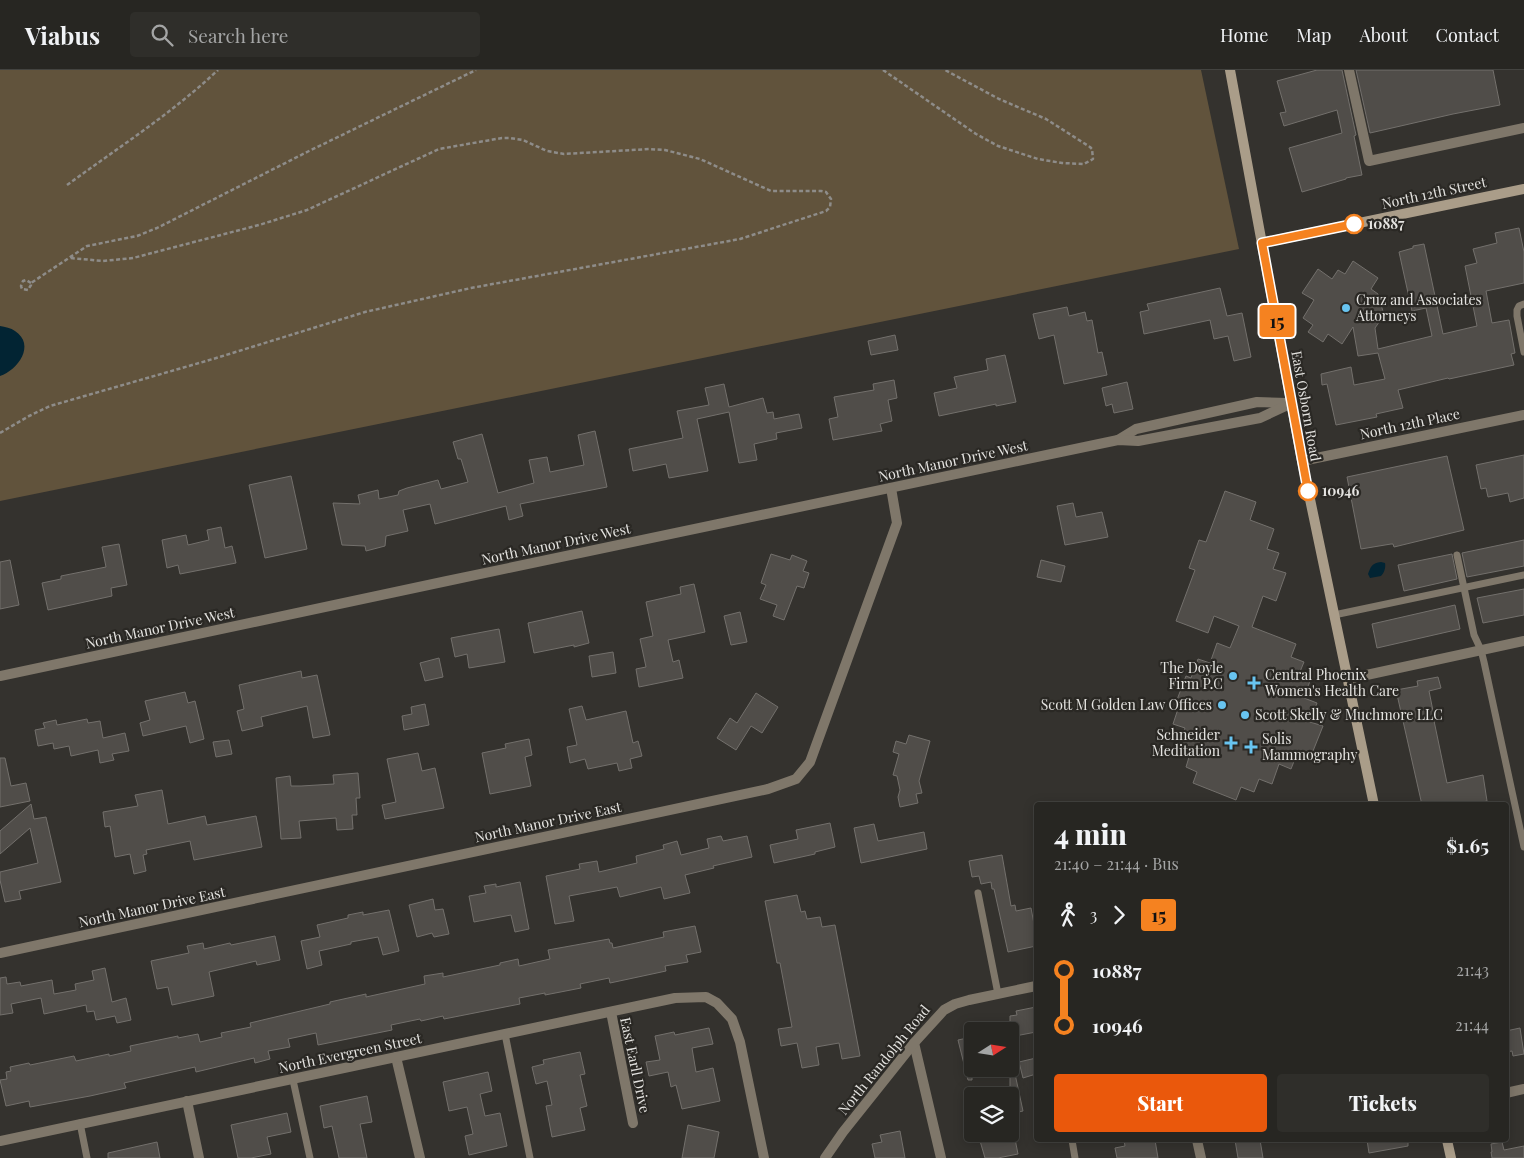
<!DOCTYPE html>
<html lang="en">
<head>
<meta charset="utf-8">
<style>
  :root { --surface:#272622; --page:#2f2e2a; --text:#f1f3f6; --muted:#a4a5a5; --line:#434340; --accent:#ea580c }
  body { margin:0; font-family:"Playfair Display",serif; background:var(--page); color:var(--text); height:100vh; display:flex; flex-direction:column; font-size:19px; white-space:nowrap }
  * { box-sizing:border-box; margin:0 }
  p { font-size:16px; color:var(--muted) }
  .icon { flex:none; width:28px; height:28px; fill:none; stroke:currentColor; stroke-width:2; stroke-linecap:round; stroke-linejoin:round }
  .map { position:relative; flex:1; overflow:hidden }
  .sheet { position:absolute; left:1034px; top:732px; width:475px; height:340px; display:flex; flex-direction:column; background:var(--surface); border-radius:5px; box-shadow:0 2px 12px #0003,0 0 0 1px var(--line) }
  .sheet>* { flex:none }
  .badge { padding:0 10px; border-radius:4px; font-size:18px; line-height:32px }
  .needle { width:32px; rotate:78deg }
  .controls { position:absolute; left:964px; top:952px; display:grid; gap:10px }
  .controls a { display:grid; place-items:center; width:55px; height:55px; border-radius:5px; background:var(--surface); box-shadow:0 2px 12px #0003,0 0 0 1px var(--line); font-size:25px }
  .map>.badge { position:absolute; translate:-50% -50%; box-shadow:0 0 0 2px #fff }
  .legs { display:flex; align-items:center; gap:8px; height:55px; padding:0 20px; font-size:16px }
  .legs p { margin-inline-start:auto }
  .head { display:flex; align-items:center; justify-content:space-between; height:85px; padding:0 20px }
  h1 { font-size:28px; font-weight:800; line-height:38px }
  .primary-button { display:flex; gap:10px; margin-top:auto; padding:10px 20px }
  .primary-button a { flex:1; height:58px; border-radius:5px; background:var(--accent); color:#fff; font-size:20px; font-weight:800; line-height:58px; text-align:center }
  .primary-button a+a { background:var(--page); color:var(--text) }
  ul { padding:0 20px; list-style:none }
  li { display:flex; align-items:center; gap:18px; height:55px; font-size:19px }
  li i { display:grid; place-items:center; width:8px; height:100%; margin:0 6px; background:currentColor }
  li i::after { content:''; width:12px; height:12px; margin:-6px; border:4px solid; border-radius:50%; background:var(--surface) }
  li p { margin-inline-start:auto }
  li:first-child i { background:linear-gradient(#0000 50%,currentColor 0) }
  li:last-child i { background:linear-gradient(currentColor 50%,#0000 0) }
  header { display:flex; align-items:center; gap:30px; box-sizing:border-box; height:70px; padding:0 25px; background:var(--surface); border-bottom:1px solid var(--line) }
  header strong { font-size:24px }
  nav { display:flex; gap:28px; margin-inline-start:auto; font-size:18px }
  .search { width:350px; height:45px; background:var(--page); display:flex; align-items:center; gap:12px; box-sizing:border-box; padding:0 18px; border-radius:5px; color:var(--muted); font-size:19px }
  .map>svg:first-child { display:block }
  .green { fill:#61533c }
  .water { fill:#022433 }
  .building { fill:#504d49; stroke:#73706c }
  .lines { fill:none; stroke-linecap:round; stroke-linejoin:round }
  .path { stroke:#8e8c89; stroke-width:2.5; stroke-dasharray:4 2.5; stroke-linecap:butt }
  .lane { stroke:#7f776a; stroke-width:7 }
  .street { stroke:#7f776a; stroke-width:10 }
  .secondary { stroke:#aa9d89; stroke-width:10 }
  .line-1-casing { stroke:#fff; stroke-width:11 }
  .line-1 { stroke:#f58220; stroke-width:8 }
  .stop-1-dot { fill:#fff; stroke:#f58220; stroke-width:2.5 }
  .poi-dot { fill:#68c4f0; stroke:#2a2824; stroke-width:2 }
  .labels { text-anchor:middle; stroke-width:4.5; stroke-linejoin:round; paint-order:stroke }
  .street-label { font-size:14px; fill:#e5e4e1; stroke:#2a2824 }
  .stop-label { font-size:14px; font-weight:bold; fill:#e5e4e1; stroke:#2a2824; text-anchor:start }
  .poi-label { font-size:14px; fill:#e5e4e1; stroke:#2a2824; text-anchor:start }
</style>
</head>
<body>
<header>
<strong>Viabus</strong>
<div class="search"><svg class="icon" aria-label="search" viewBox="0 0 24 24"><circle cx="10" cy="10" r="6"/><path d="M15 15l6 6"/></svg>Search here</div>
<nav><a>Home</a><a>Map</a><a>About</a><a>Contact</a></nav>
</header>
<div class="map">
<svg width="1524" height="1088" viewBox="0 0 1524 1088">
  <rect width="100%" height="100%" fill="#34322e"/>
  <polygon class="green" points="0,0 1201,0 1239,179 0,431"/>
  <g class="water">
    <path d="M0,256C5,257 11,258 15,261C36,275 18,300 0,306Z"/>
    <path d="M1381,492L1385,493C1386,498 1384,503 1381,506L1370,508L1368,504C1371,496 1372,493 1381,492Z"/>
  </g>
  <g class="building">
    <polygon points="1317,0 1342,0 1356,65 1354,66 1362,105 1346,108 1346,109 1302,122 1289,78 1342,63 1337,40 1284,56 1280,43 1286,42 1277,11"/>
    <polygon points="1356,0 1493,0 1500,35 1453,44 1370,63"/>
    <polygon points="1519,158 1524,182 1524,213 1486,221 1492,253 1509,250 1515,283 1511,284 1514,295 1449,309 1448,308 1398,320 1403,338 1376,344 1377,347 1336,355 1327,314 1322,315 1321,304 1351,297 1354,315 1385,309 1378,283 1358,286 1353,257 1342,274 1328,264 1323,272 1308,262 1313,255 1303,248 1314,230 1302,223 1318,199 1332,209 1338,200 1345,204 1353,191 1378,208 1371,219 1378,224 1384,245 1375,258 1378,279 1432,266 1426,238 1412,241 1399,182 1413,178 1413,176 1424,174 1443,264 1477,256 1465,196 1477,193 1473,179 1497,173 1495,163"/>
    <polygon points="1220,218 1227,246 1242,243 1251,287 1234,291 1228,266 1214,269 1210,250 1144,264 1140,242 1149,240 1147,234"/>
    <polygon points="1067,237 1069,246 1085,242 1087,251 1092,250 1098,283 1102,282 1107,305 1064,314 1054,265 1039,269 1033,244"/>
    <polygon points="895,265 898,280 871,285 868,271"/>
    <polygon points="1005,285 1016,332 996,336 996,334 939,346 934,323 957,318 954,307 988,300 986,289"/>
    <polygon points="894,310 897,328 888,330 892,351 880,354 882,361 833,370 829,349 838,347 834,327 874,320 873,314"/>
    <polygon points="1127,312 1133,339 1114,343 1112,334 1106,336 1102,318"/>
    <polygon points="724,314 729,337 763,328 767,343 773,342 774,349 799,344 802,358 776,363 777,369 754,374 757,390 739,393 729,342 697,349 708,401 669,408 666,394 633,401 629,379 683,368 677,341 709,335 705,318"/>
    <polygon points="595,361 607,417 520,434 523,446 509,450 506,436 435,454 430,434 403,440 408,461 386,466 385,476 366,481 365,476 342,475 333,433 360,434 358,425 378,420 379,429 398,425 399,421 407,418 438,410 441,419 468,412 461,389 458,389 453,372 482,364 498,423 534,413 529,390 547,387 550,402 584,395 578,365"/>
    <polygon points="1524,385 1524,428 1510,432 1508,423 1488,427 1486,418 1481,419 1476,395"/>
    <polygon points="1447,386 1464,460 1394,477 1393,474 1391,474 1361,479 1347,407"/>
    <polygon points="291,406 307,479 265,488 249,415"/>
    <polygon points="1225,421 1256,432 1250,450 1274,459 1267,479 1279,483 1273,499 1286,503 1276,531 1263,526 1252,557 1296,574 1291,587 1304,592 1299,604 1311,608 1304,628 1317,633 1310,652 1323,656 1311,686 1298,681 1291,699 1279,694 1272,714 1259,709 1254,722 1241,717 1236,730 1193,713 1197,702 1186,697 1190,684 1177,679 1185,658 1173,654 1179,636 1175,635 1186,606 1191,608 1198,589 1210,593 1217,573 1230,578 1239,556 1214,546 1208,563 1176,551 1195,500 1189,498 1199,470 1206,472"/>
    <polygon points="1073,433 1076,447 1102,442 1108,467 1065,475 1057,436"/>
    <polygon points="221,457 225,478 232,476 236,493 180,504 178,495 167,498 162,470 186,465 188,475 209,470 207,460"/>
    <polygon points="1524,470 1524,496 1467,507 1462,483"/>
    <polygon points="119,474 127,515 111,518 112,526 48,540 42,513 61,509 61,506 106,497 102,477"/>
    <polygon points="771,484 790,490 792,485 807,491 803,501 809,503 804,518 797,516 784,550 773,546 777,535 760,529 766,515 761,513"/>
    <polygon points="1452,484 1457,509 1404,521 1398,495"/>
    <polygon points="10,490 19,535 0,539 0,492"/>
    <polygon points="1041,490 1065,496 1061,512 1037,507"/>
    <polygon points="694,514 705,562 668,570 673,592 679,590 683,608 639,617 636,599 646,597 640,569 653,566 646,532 681,524 680,517"/>
    <polygon points="1524,519 1524,545 1483,553 1477,528"/>
    <polygon points="1455,535 1460,559 1377,578 1372,554"/>
    <polygon points="582,541 589,573 574,577 574,575 534,583 528,553"/>
    <polygon points="740,542 747,572 731,575 724,546"/>
    <polygon points="499,559 505,592 469,598 467,584 455,587 451,568"/>
    <polygon points="613,582 616,603 592,607 589,586"/>
    <polygon points="439,588 443,607 425,611 420,593"/>
    <polygon points="301,601 302,608 317,605 330,665 313,668 307,636 261,647 263,656 242,661 237,641 244,639 239,615"/>
    <polygon points="1438,607 1441,618 1429,621 1434,646 1433,646 1447,713 1483,705 1487,731 1466,735 1422,735 1396,620 1418,616 1417,611"/>
    <polygon points="185,622 188,633 195,631 204,669 190,673 186,656 143,666 140,653 150,650 145,631"/>
    <polygon points="756,623 778,637 762,663 751,656 736,680 717,668 730,648 737,653"/>
    <polygon points="425,634 429,655 404,660 402,646 412,644 411,637"/>
    <polygon points="582,636 586,650 626,641 633,673 638,671 642,686 630,689 632,698 619,701 617,693 588,699 585,689 570,693 567,677 577,675 569,639"/>
    <polygon points="87,649 88,653 100,651 103,668 125,663 129,681 112,684 114,690 100,693 98,680 71,686 69,676 54,679 53,673 38,676 35,660 45,658 43,653 56,650 57,655"/>
    <polygon points="909,665 930,671 919,711 922,723 916,724 918,733 900,737 898,727 900,720 897,706 893,705 899,684 893,682 896,671 906,674"/>
    <polygon points="529,669 532,685 525,687 531,716 490,724 482,683 506,678 505,674"/>
    <polygon points="229,670 232,684 216,687 213,672"/>
    <polygon points="418,683 422,701 435,698 444,738 385,749 382,735 396,732 387,689"/>
    <polygon points="0,688 5,688 11,716 26,713 30,731 0,737"/>
    <polygon points="358,703 360,728 356,728 357,745 352,745 353,759 337,760 336,748 299,751 301,768 281,769 276,708 290,706 291,716 301,716 334,714 333,705"/>
    <polygon points="162,720 168,754 205,746 207,755 256,746 262,777 194,790 190,771 146,780 147,784 143,785 146,801 134,804 130,784 115,787 110,756 105,757 103,742 138,736 135,725"/>
    <polygon points="31,734 34,749 46,747 61,812 19,821 21,829 5,832 0,810 0,802 38,793 30,758 0,784 0,761"/>
    <polygon points="830,753 835,777 815,782 815,784 774,793 770,775 798,769 796,760"/>
    <polygon points="874,754 878,771 924,762 927,779 861,793 854,758"/>
    <polygon points="721,766 723,771 747,766 752,787 713,796 714,798 685,805 690,823 664,829 661,817 620,827 617,817 569,826 574,851 555,854 546,806 580,799 579,794 597,791 599,802 637,793 636,786 664,779 663,775 677,771 681,785 709,778 707,769"/>
    <polygon points="1002,785 1011,836 1015,835 1016,841 1031,838 1034,854 1036,853 1036,876 1008,882 994,819 992,819 991,812 981,814 979,806 972,807 969,791"/>
    <polygon points="520,812 529,859 515,862 511,845 474,852 469,826 486,823 484,816 496,814 496,817"/>
    <polygon points="797,825 801,842 805,841 807,849 820,847 822,857 835,855 860,986 842,989 839,973 816,977 819,995 802,998 797,973 781,976 778,959 792,957 780,893 777,893 765,831"/>
    <polygon points="433,829 435,840 443,839 449,864 434,867 432,863 417,867 409,835"/>
    <polygon points="389,840 399,881 383,885 378,867 351,872 351,874 319,881 322,895 307,899 301,871 320,867 317,855 348,848 348,845 363,842 363,845"/>
    <polygon points="695,856 701,882 686,885 688,892 665,896 666,901 610,913 609,908 580,914 581,918 545,925 545,923 519,928 520,934 444,949 443,946 421,951 420,949 391,955 392,960 318,975 316,963 288,969 290,977 268,981 270,989 255,993 254,988 196,1002 195,997 124,1013 126,1018 90,1026 30,1037 29,1031 6,1036 0,1010 7,1009 6,1002 11,1001 10,997 29,993 30,995 74,986 76,991 109,984 109,986 131,981 130,976 178,966 178,968 198,964 200,972 222,967 221,963 251,957 250,953 330,934 330,932 366,924 366,927 425,914 424,906 443,903 443,907 500,895 500,893 518,889 519,896 550,889 548,880 609,869 610,873 612,873 613,878 664,867 663,862"/>
    <polygon points="275,866 280,890 257,895 256,891 209,902 214,926 172,935 168,917 157,919 151,891 189,883 187,876 203,873 204,879 230,873 231,875"/>
    <polygon points="105,898 112,932 126,928 131,950 117,953 115,946 96,950 94,941 87,942 86,935 44,944 41,928 11,934 13,943 0,945 0,908 6,907 7,914 20,912 21,916 52,910 54,924 76,920 75,914 94,910 92,901"/>
    <polygon points="1036,937 1036,962 1010,967 1010,946 1017,945 1016,941"/>
    <polygon points="709,958 713,974 692,978 696,1002 713,998 720,1031 682,1039 676,1015 671,1017 668,1002 649,1006 646,992 660,990 655,966 674,962 675,965"/>
    <polygon points="1520,958 1524,984 1513,986 1512,981 1506,982 1506,961"/>
    <polygon points="972,967 972,1010 968,1010 958,970"/>
    <polygon points="580,982 585,1004 580,1005 587,1036 580,1038 585,1060 552,1067 546,1036 552,1035 547,1011 536,1014 532,997 544,994 543,990"/>
    <polygon points="1036,988 1036,1004 1023,1008 1019,992"/>
    <polygon points="488,1002 492,1021 480,1024 485,1046 500,1043 507,1076 469,1085 465,1066 473,1064 467,1037 449,1041 443,1012"/>
    <polygon points="1015,1004 1023,1041 1010,1044 1010,1005"/>
    <polygon points="367,1026 372,1052 360,1054 367,1088 339,1088 332,1056 324,1058 320,1036"/>
    <polygon points="287,1043 291,1062 267,1067 271,1084 251,1088 238,1088 231,1055"/>
    <polygon points="688,1055 719,1062 714,1088 682,1088"/>
    <polygon points="900,1061 905,1088 875,1088 872,1074 882,1072 880,1065"/>
    <polygon points="978,1064 1014,1064 1018,1084 998,1088 985,1088"/>
    <polygon points="1124,1070 1155,1070 1158,1088 1117,1088 1115,1078 1125,1076"/>
    <polygon points="1235,1070 1260,1070 1263,1088 1238,1088"/>
    <polygon points="1367,1070 1408,1070 1408,1076 1369,1083"/>
    <polygon points="157,1072 160,1088 108,1088 108,1083"/>
    <polygon points="1502,1072 1504,1080 1524,1076 1524,1088 1492,1088 1491,1082 1492,1082 1491,1074"/>
  </g>
  <g class="lines">
    <g class="path">
      <polyline points="883,0 976,64 998,76 1038,89 1062,93 1084,94 1093,89 1092,79 1090,77 1046,49 999,29 945,0"/>
      <path d="M67,115C118,78 172,43 218,0"/>
      <polyline points="31,213 26,210 23,211 21,216 22,219 28,220 31,215 31,213 87,176 137,166 157,158 309,81 476,0"/>
      <polyline points="0,363 29,346 50,336 213,289 365,242 471,218 740,169 826,141 830,137 831,129 826,122 821,121 771,121 700,89 665,80 649,79 564,84 547,81 523,70 510,68 502,68 439,79 307,140 259,155 133,188 103,191 70,188"/>
    </g>
    <g class="lane">
      <polyline points="1524,234 1519,236 1517,240 1517,246 1524,282"/>
      <polyline points="1457,485 1474,565 1481,580 1484,592 1524,777"/>
      <polyline points="1334,545 1524,505"/>
      <polyline points="978,823 998,924"/>
      <polyline points="505,964 530,1088"/>
      <polyline points="293,1010 310,1088"/>
      <polyline points="80,1053 87,1088"/>
      <polyline points="1072,1070 1075,1088"/>
    </g>
    <g class="street">
      <polyline points="1349,0 1369,91 1524,58"/>
      <polyline points="1118,370 1136,359 1257,332 1288,333"/>
      <polyline points="1302,391 1524,345"/>
      <polyline points="0,606 447,511 1118,370 1138,371 1260,348 1292,333"/>
      <polyline points="1348,609 1524,571"/>
      <polyline points="0,883 768,719 796,709 810,692 897,453 891,418"/>
      <polyline points="611,942 633,1053"/>
      <polyline points="914,973 941,1088"/>
      <polyline points="396,987 420,1088"/>
      <polyline points="1506,1023 1524,1019"/>
      <polyline points="187,1031 199,1088"/>
      <polyline points="1197,1070 1201,1088"/>
      <polyline points="0,1071 675,928 706,927 717,933 732,949 740,972 764,1088"/>
      <polyline points="825,1088 843,1062 914,973 944,940 955,934 969,930 1036,916"/>
    </g>
    <g class="secondary">
      <polyline points="1230,0 1302,391 1374,735"/>
      <polyline points="1262,173 1524,119"/>
      <polyline points="1447,1070 1451,1088"/>
    </g>
  </g>
  <g class="lines">
    <defs>
      <polyline id="line-1" points="1308,421 1262,173 1354,154"/>
    </defs>
    <use href="#line-1" class="line-1-casing"/>
    <use href="#line-1" class="line-1"/>
  </g>
  <g class="stop-1-dot">
    <circle cx="1354" cy="154" r="9"/>
    <circle cx="1308" cy="421" r="9"/>
  </g>
  <g class="poi-dot">
    <circle cx="1346" cy="238" r="5"/>
    <circle cx="1233" cy="606" r="5"/>
    <path d="M1251.5 605.5h5v5h5v5h-5v5h-5v-5h-5v-5h5z"/>
    <circle cx="1222" cy="635" r="5"/>
    <circle cx="1245" cy="645" r="5"/>
    <path d="M1228.5 665.5h5v5h5v5h-5v5h-5v-5h-5v-5h5z"/>
    <path d="M1248.5 669.5h5v5h5v5h-5v5h-5v-5h-5v-5h5z"/>
  </g>
  <g class="labels">
    <g class="street-label">
      <text transform="translate(1434 123) rotate(-12)" y="5">North 12th Street</text>
      <text transform="translate(1306 336) rotate(80)" y="5">East Osborn Road</text>
      <text transform="translate(1410 354) rotate(-12)" y="5">North 12th Place</text>
      <text transform="translate(953 391) rotate(-12)" y="5">North Manor Drive West</text>
      <text transform="translate(556 474) rotate(-12)" y="5">North Manor Drive West</text>
      <text transform="translate(160 558) rotate(-12)" y="5">North Manor Drive West</text>
      <text transform="translate(548 752) rotate(-12)" y="5">North Manor Drive East</text>
      <text transform="translate(152 837) rotate(-12)" y="5">North Manor Drive East</text>
      <text transform="translate(350 983) rotate(-12)" y="5">North Evergreen Street</text>
      <text transform="translate(884 990) rotate(-51)" y="5">North Randolph Road</text>
      <text transform="translate(635 995) rotate(78)" y="5">East Earll Drive</text>
    </g>
    <g class="stop-label">
      <text x="1368" y="159">10887</text>
      <text x="1322" y="426">10946</text>
    </g>
    <g class="poi-label">
      <text x="1356" y="235">Cruz and Associates<tspan x="1356" dy="16">Attorneys</tspan></text>
      <text x="1223" y="603" text-anchor="end">The Doyle<tspan x="1223" dy="16">Firm P.C</tspan></text>
      <text x="1265" y="610">Central Phoenix<tspan x="1265" dy="16">Women's Health Care</tspan></text>
      <text x="1212" y="640" text-anchor="end">Scott M Golden Law Offices</text>
      <text x="1255" y="650">Scott Skelly &amp; Muchmore LLC</text>
      <text x="1220" y="670" text-anchor="end">Schneider<tspan x="1220" dy="16">Meditation</tspan></text>
      <text x="1262" y="674">Solis<tspan x="1262" dy="16">Mammography</tspan></text>
    </g>
  </g>
</svg>
<div class="controls">
<a><svg class="needle" viewBox="-14 -14 28 28"><path d="M0-13l5 13h-10z" fill="#e53935"/><path d="M0 13l5-13h-10z" fill="#a4a5a5"/></svg></a>
<a><svg class="icon" aria-label="layers" viewBox="0 0 24 24"><path d="M12 4l9 5-9 5-9-5zM3 14l9 5 9-5"/></svg></a>
</div>
<b class="badge" style="left:1277px;top:251px;background:#f58220;color:#111">15</b>
<section class="sheet">
<div class="head"><div><h1>4 min</h1><p>21:40 – 21:44 · Bus</p></div><b>$1.65</b></div>
<div class="legs"><svg class="icon" aria-label="walk" viewBox="0 0 24 24"><circle cx="13" cy="4" r="2"/><path d="M13 8l-2 6 4 7M11 14l-3 7M7 12l3-4h3l4 4"/></svg>3<svg class="icon" aria-label="forward" viewBox="0 0 24 24"><path d="M9 5l7 7-7 7"/></svg><b class="badge" style="background:#f58220;color:#111">15</b></div>
<ul>
<li><i style="color:#f58220"></i><b>10887</b><p>21:43</p></li>
<li><i style="color:#f58220"></i><b>10946</b><p>21:44</p></li>
</ul>
<div class="primary-button"><a>Start</a><a>Tickets</a></div>
</section>
</div>
</body>
</html>
